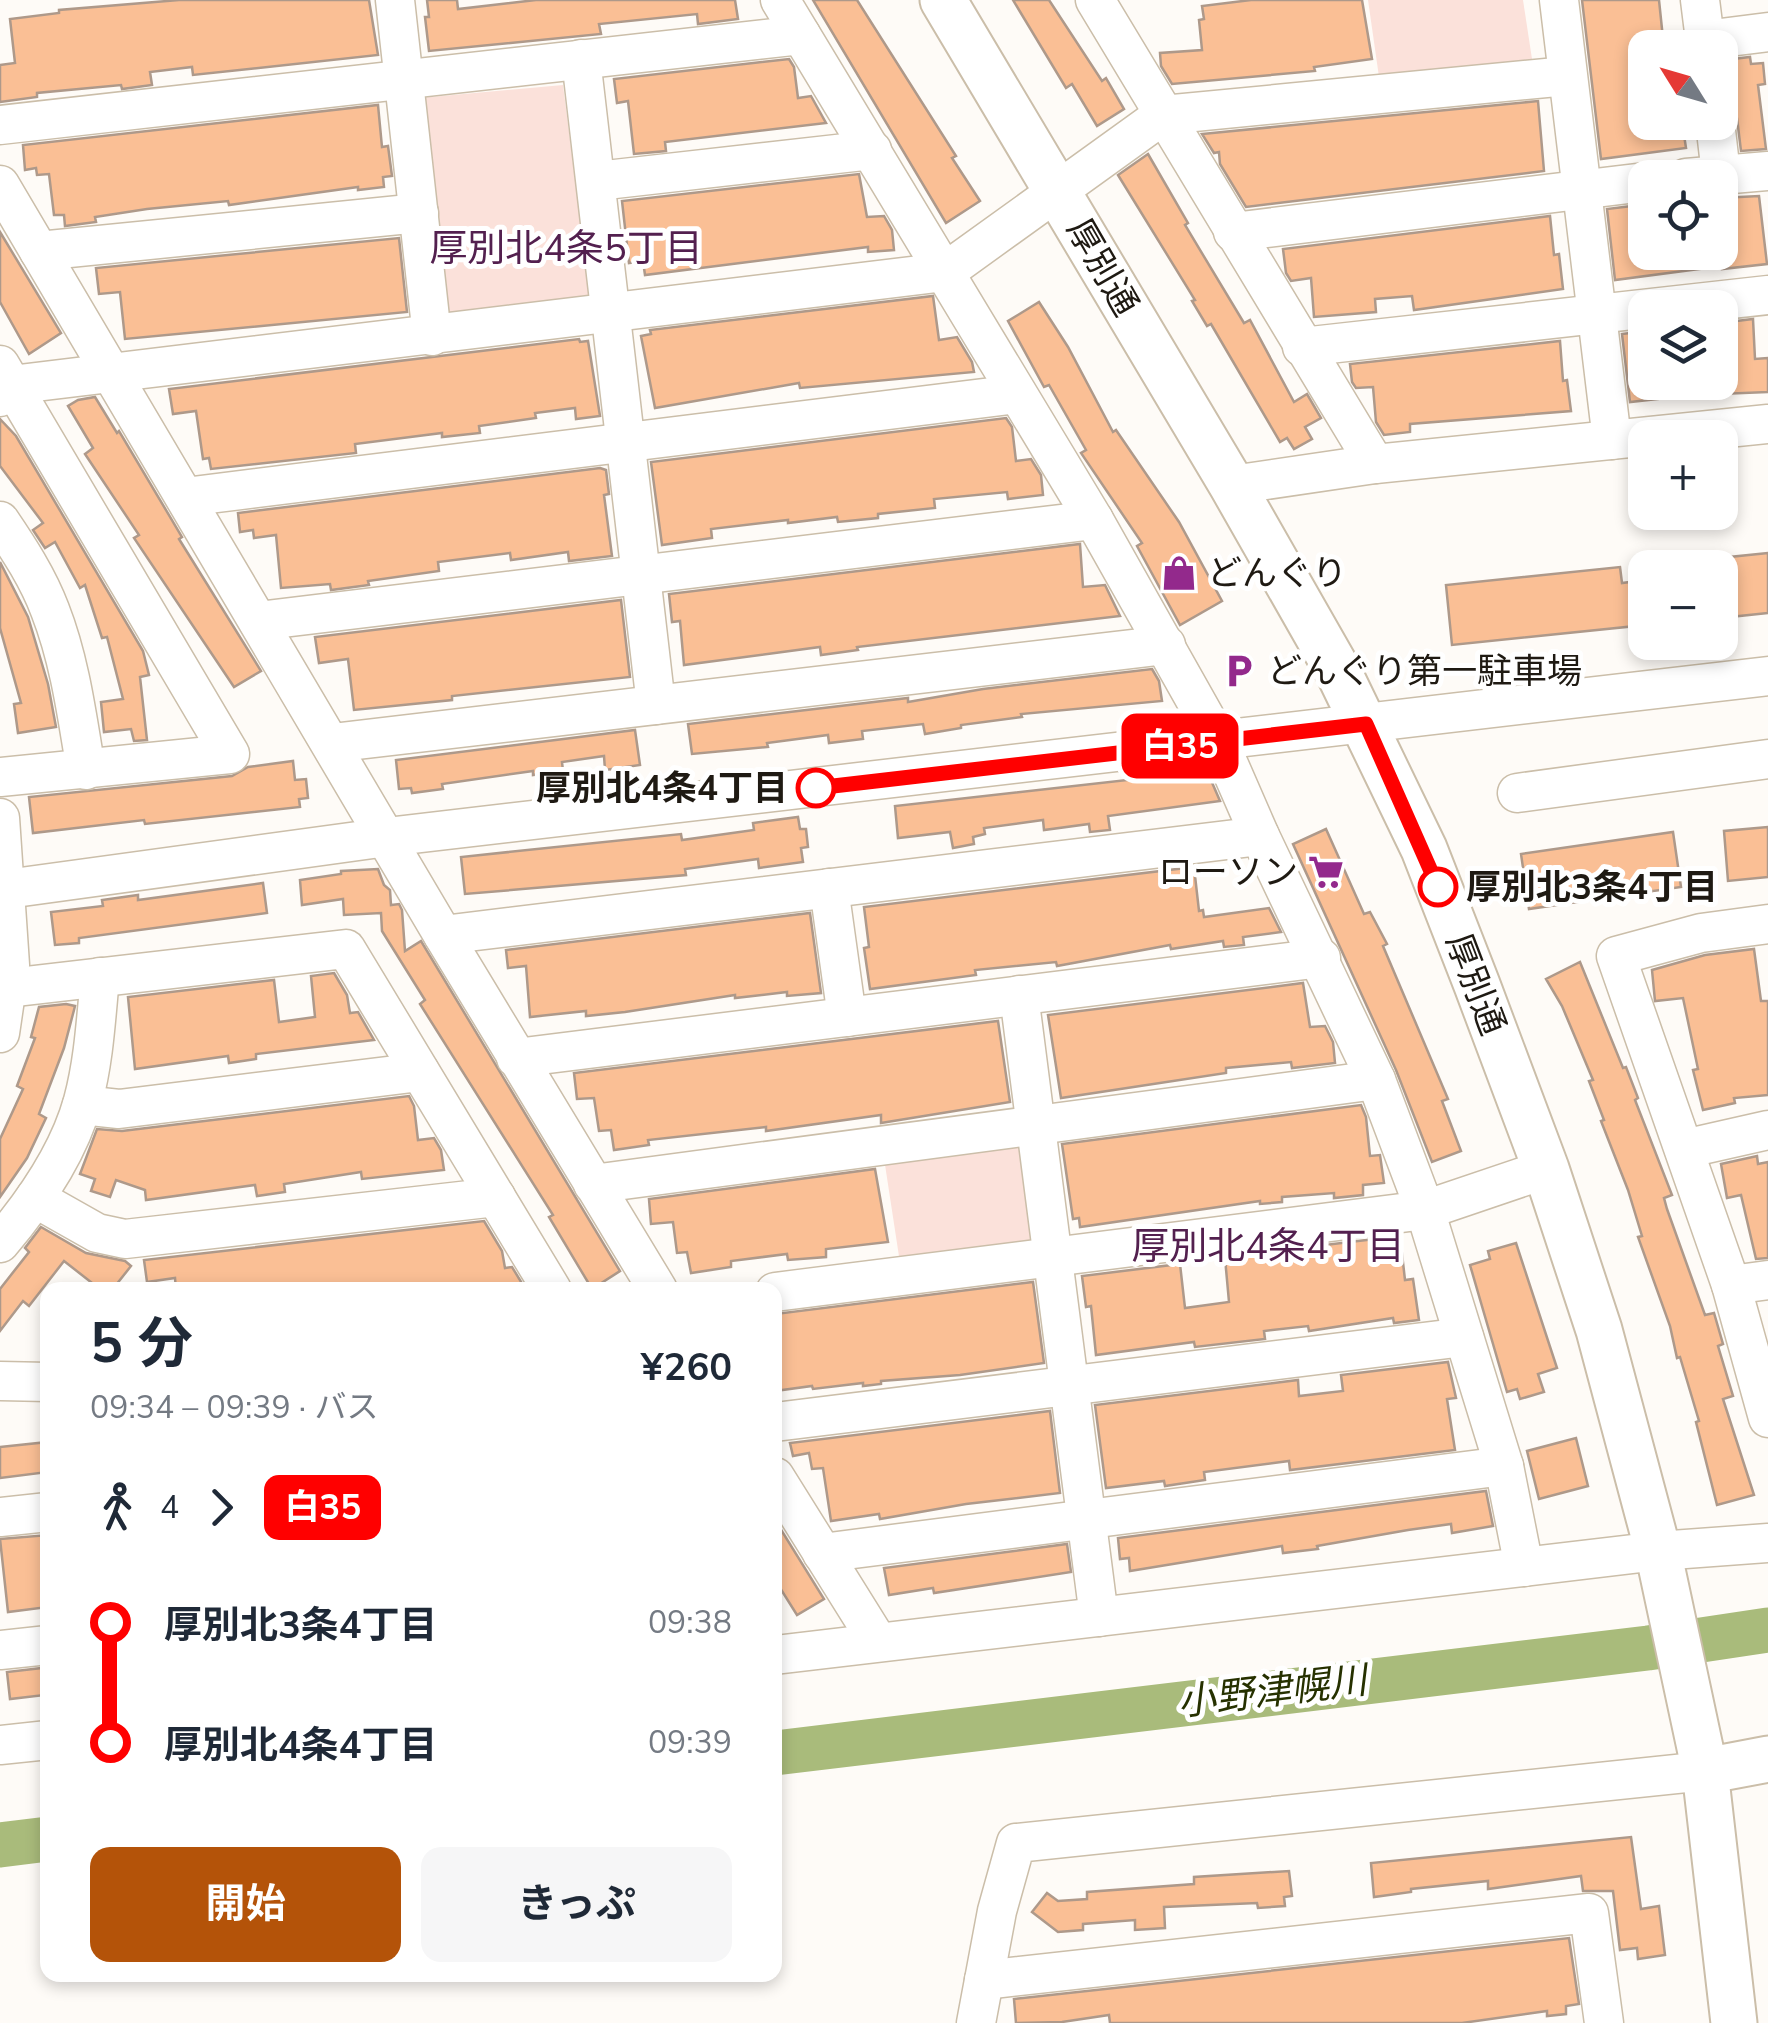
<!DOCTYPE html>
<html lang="ja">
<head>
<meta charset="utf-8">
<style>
  :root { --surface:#fff; --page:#f6f6f7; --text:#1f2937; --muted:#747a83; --accent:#b45309 }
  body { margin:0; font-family:"Nunito Sans","Noto Sans JP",sans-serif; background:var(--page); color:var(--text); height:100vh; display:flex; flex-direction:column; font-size:38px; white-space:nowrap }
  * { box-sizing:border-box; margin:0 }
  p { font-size:32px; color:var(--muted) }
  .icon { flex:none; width:55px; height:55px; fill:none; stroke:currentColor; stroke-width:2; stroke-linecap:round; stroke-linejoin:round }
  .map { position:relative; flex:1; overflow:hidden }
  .drawer { position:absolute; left:40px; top:1282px; width:742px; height:700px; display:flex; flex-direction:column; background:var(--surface); border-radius:20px; box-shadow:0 5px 15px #0003 }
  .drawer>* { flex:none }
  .badge { padding:0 20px; border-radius:15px; font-size:35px; line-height:65px }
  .needle { width:65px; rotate:307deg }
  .controls { position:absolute; left:1628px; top:30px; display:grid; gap:20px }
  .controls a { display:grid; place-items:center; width:110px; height:110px; border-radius:20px; background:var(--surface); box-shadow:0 5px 15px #0003; font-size:50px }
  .map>.badge { position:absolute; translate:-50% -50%; box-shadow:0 0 0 5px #fff }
  .legs { display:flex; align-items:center; gap:15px; height:110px; padding:0 50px; font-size:32px }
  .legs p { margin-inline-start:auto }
  .overview { display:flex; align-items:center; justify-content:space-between; height:170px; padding:0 50px }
  h1 { font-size:55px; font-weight:700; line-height:75px }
  .button { display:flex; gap:20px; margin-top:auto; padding:20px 50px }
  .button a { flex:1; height:115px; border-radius:20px; background:var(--accent); color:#fff; font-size:40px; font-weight:700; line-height:115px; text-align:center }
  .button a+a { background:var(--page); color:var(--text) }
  ul { padding:0 50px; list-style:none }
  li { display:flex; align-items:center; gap:35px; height:120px; font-size:38px }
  li i { display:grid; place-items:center; width:15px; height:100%; margin:0 12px; background:currentColor }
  li i::after { content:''; width:25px; height:25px; margin:-12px; border:8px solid; border-radius:50%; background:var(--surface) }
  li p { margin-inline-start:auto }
  li:first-child i { background:linear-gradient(#0000 50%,currentColor 0) }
  li:last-child i { background:linear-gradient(currentColor 50%,#0000 0) }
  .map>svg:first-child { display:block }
  .green { fill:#fbe1da }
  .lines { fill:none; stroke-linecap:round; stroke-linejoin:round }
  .river { stroke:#a9bb7b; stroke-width:45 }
  .building { fill:#fabf95; stroke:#ae998a; stroke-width:2.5 }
  .minor-casing { stroke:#cbbea9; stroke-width:41 }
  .major-casing { stroke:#cbbea9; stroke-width:49 }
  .minor { stroke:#fff; stroke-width:38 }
  .major { stroke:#fff; stroke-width:45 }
  .line-1-casing { stroke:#fff; stroke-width:22 }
  .line-1 { stroke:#f00; stroke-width:15 }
  .stop-1-dot { fill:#fff; stroke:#f00; stroke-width:5 }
  .labels { text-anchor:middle; stroke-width:10; stroke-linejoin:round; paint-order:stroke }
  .street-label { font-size:35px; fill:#1f1a13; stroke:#fff }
  .poi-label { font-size:35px; fill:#1f1a13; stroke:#fff; text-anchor:start }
  .stop-label { font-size:35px; font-weight:bold; fill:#1f1a13; stroke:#fff; text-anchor:end }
  .neighbourhood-label { font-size:38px; fill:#53204f; stroke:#fff }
  .water-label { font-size:38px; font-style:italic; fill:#263100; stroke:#fff }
</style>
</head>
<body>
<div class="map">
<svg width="1768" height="2023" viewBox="0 0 1768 2023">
  <rect width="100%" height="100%" fill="#fefbf7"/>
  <g class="green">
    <polygon points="1368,0 1523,0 1532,59 1525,69 1380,84"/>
    <polygon points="563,85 591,305 445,321 420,98"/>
    <polygon points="1036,1125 1053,1257 902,1276 882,1145"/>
  </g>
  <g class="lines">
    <g class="river">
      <polyline points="775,1753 1648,1648 1768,1630"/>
      <polyline points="0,1845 48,1839"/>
    </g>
  </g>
  <g class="building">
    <polygon points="179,0 369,0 378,55 193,75 192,67 150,72 152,85 122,89 121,85 37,93 37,97 0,102 0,65 15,63 10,19 59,13 59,10"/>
    <polygon points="427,0 457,0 458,9 536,0 735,0 738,19 698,24 697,14 599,24 601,34 429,51 425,17 429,17"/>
    <polygon points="813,0 857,0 956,156 952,158 980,201 946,223"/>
    <polygon points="1013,0 1049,0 1102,81 1106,78 1124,109 1097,126 1072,84 1066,88"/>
    <polygon points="1251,0 1362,0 1372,59 1314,67 1315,71 1172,84 1161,66 1160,53 1202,50 1199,20 1204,19 1202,6"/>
    <polygon points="1582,0 1659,0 1664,48 1645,48 1645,122 1682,122 1686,148 1601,159"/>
    <polygon points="1750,57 1751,64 1763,63 1765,84 1758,85 1766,149 1741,151 1737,118 1732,108 1723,101 1720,70 1725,69 1724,60"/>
    <polygon points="789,59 794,67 798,98 811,96 826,123 665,142 666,151 634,154 628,101 617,103 614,79"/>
    <polygon points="1538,101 1544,171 1246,207 1220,164 1219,152 1214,153 1202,134"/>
    <polygon points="378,105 382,147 388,146 392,176 383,177 384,187 358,190 358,187 229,205 228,201 147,209 95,217 96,222 65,226 64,215 54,215 49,174 37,175 36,168 25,170 23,145"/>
    <polygon points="1148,154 1188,223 1185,225 1244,323 1250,320 1294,402 1307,394 1321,418 1305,427 1312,439 1294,449 1287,438 1280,442 1211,324 1207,326 1192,301 1195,300 1118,175"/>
    <polygon points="859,174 867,217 884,216 892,230 894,250 868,252 868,247 645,275 643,261 629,263 622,201"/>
    <polygon points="1759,196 1767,264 1722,269 1722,266 1615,280 1607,209 1640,205 1645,252 1720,252 1720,198"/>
    <polygon points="1550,216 1554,255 1559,254 1563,289 1414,310 1412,296 1375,299 1376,312 1314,317 1311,278 1291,281 1286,273 1283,249"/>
    <polygon points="0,232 61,333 29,354 0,302"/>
    <polygon points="399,238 407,312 125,339 120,292 99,294 96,268"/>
    <polygon points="933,296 939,340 957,337 972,362 974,372 800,388 799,383 655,408 641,336 651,334 650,330"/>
    <polygon points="1039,302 1068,347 1113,432 1116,430 1179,522 1222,601 1180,625 1137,546 1142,543 1081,453 1086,450 1049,385 1044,387 1008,321"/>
    <polygon points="1753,319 1755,359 1768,358 1768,392 1720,394 1720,323"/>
    <polygon points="1645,331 1645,382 1684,382 1685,396 1630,402 1622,334"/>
    <polygon points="579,339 580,342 588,341 600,416 576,419 575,408 535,413 536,418 479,426 480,433 442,437 442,433 355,444 356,453 211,469 209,458 203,459 196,411 173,414 169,389"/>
    <polygon points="1560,341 1563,381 1567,380 1571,411 1410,424 1410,432 1384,435 1376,422 1373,387 1356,388 1352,382 1350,364"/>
    <polygon points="95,397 117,433 119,431 182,537 179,539 261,671 234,687 134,538 139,535 85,454 93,448 68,406 78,400"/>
    <polygon points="1006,418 1012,427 1016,461 1031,459 1041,475 1043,495 1008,499 1007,492 934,499 935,508 878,514 878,518 838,522 837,517 788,523 788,520 711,529 712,538 662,545 651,462"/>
    <polygon points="0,419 16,436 143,651 149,675 140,677 147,740 134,741 131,729 104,732 101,702 123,699 107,637 102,638 85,585 80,588 55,542 45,548 33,530 43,523 0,466"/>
    <polygon points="600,468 606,470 609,494 604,495 612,556 569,561 568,552 511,560 510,553 438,562 439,571 368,581 369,585 331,590 330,584 281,588 276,535 254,538 253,530 240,532 238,513"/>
    <polygon points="1080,544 1083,587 1105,585 1120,616 857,647 858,650 821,655 820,647 684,665 680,621 672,622 669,594"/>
    <polygon points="1768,553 1768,613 1720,618 1720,558"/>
    <polygon points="0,562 28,617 48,684 56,727 18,733 14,704 21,703 0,628"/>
    <polygon points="1620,567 1622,583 1645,580 1645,625 1452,645 1446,585"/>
    <polygon points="621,600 630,677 452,696 452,700 354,710 348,659 319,663 315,637"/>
    <polygon points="1152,669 1159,681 1162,701 1021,714 1022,717 961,725 961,728 925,734 923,724 862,731 863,739 829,743 828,735 767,743 768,747 692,754 688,724 908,698 908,702 983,689"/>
    <polygon points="635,730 640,765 605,770 604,756 562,762 563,771 533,775 533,771 442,784 443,789 412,793 411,788 399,789 396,760"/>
    <polygon points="293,761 295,780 306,779 308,798 299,799 300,807 145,824 144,820 33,833 29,797 232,776 248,767"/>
    <polygon points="1207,771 1220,801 1108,816 1110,830 1090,832 1089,824 1044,830 1043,820 984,828 985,834 973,837 974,844 953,848 950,832 898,838 895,806"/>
    <polygon points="798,817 800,829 806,829 808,847 801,848 803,862 759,868 758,859 685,869 686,875 465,894 461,857 681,834 682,840 754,830 753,823"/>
    <polygon points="1768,827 1768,877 1728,881 1724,831"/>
    <polygon points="1326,829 1364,914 1370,912 1387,944 1383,946 1448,1099 1442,1101 1461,1151 1432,1162 1396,1070 1293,844"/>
    <polygon points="1673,832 1681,887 1529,909 1521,854"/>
    <polygon points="1194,867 1199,911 1203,910 1204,917 1269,908 1281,932 1243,937 1244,945 1224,947 1223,941 1171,949 1170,945 1057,966 1056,962 975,970 976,975 870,989 864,948 869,947 864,907"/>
    <polygon points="378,869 384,885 390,890 391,905 399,904 402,910 405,951 421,941 620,1271 592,1289 549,1217 553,1215 420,1004 425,1000 382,931 381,913 344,915 343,899 302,905 300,880 341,874 341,871"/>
    <polygon points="263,883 267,913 79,938 79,943 55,945 51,912 103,906 102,900 138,895 138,900"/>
    <polygon points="810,913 821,993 787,996 787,992 735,998 735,995 625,1012 586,1016 586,1011 530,1017 526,966 508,968 506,950"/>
    <polygon points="1754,949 1761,1001 1768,1001 1768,1095 1734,1098 1735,1103 1703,1110 1693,1070 1698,1069 1683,998 1655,1001 1652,970 1705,955"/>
    <polygon points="1580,962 1623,1068 1626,1067 1638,1098 1635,1100 1672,1195 1664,1198 1667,1209 1705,1315 1714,1313 1723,1344 1718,1346 1733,1396 1723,1399 1754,1495 1717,1505 1696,1422 1699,1421 1680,1357 1677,1358 1670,1326 1638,1237 1642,1236 1628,1190 1601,1121 1604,1120 1589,1081 1593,1080 1562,1006 1546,979"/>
    <polygon points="334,973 347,995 350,1013 358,1012 374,1040 256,1054 256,1059 229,1063 228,1056 135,1069 128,997 274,980 279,1022 315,1017 311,976"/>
    <polygon points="1303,983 1310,1027 1325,1026 1333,1042 1335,1063 1292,1068 1291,1062 1226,1068 1226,1073 1061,1098 1048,1015"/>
    <polygon points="66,1004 75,1006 74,1010 64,1048 39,1114 46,1118 27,1158 0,1197 0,1139 23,1089 17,1086 35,1038 31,1037 39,1007"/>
    <polygon points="998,1021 1010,1102 881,1123 881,1115 766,1131 766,1127 648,1140 649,1145 614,1150 611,1130 599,1131 594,1098 577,1099 574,1073"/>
    <polygon points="409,1096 414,1106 418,1140 434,1138 441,1150 444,1170 362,1179 361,1172 284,1184 285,1192 257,1196 255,1185 146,1200 145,1190 116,1180 110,1197 91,1191 95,1179 80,1174 97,1129 122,1131"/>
    <polygon points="1361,1105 1366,1117 1370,1156 1380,1155 1384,1183 1363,1185 1363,1195 1334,1198 1334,1193 1282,1197 1282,1202 1260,1204 1260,1201 1080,1227 1079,1218 1073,1219 1062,1144"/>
    <polygon points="1757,1156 1758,1164 1768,1162 1768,1258 1756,1259 1741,1195 1727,1198 1721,1164"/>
    <polygon points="875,1169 888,1242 826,1249 826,1257 788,1260 787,1254 731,1261 731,1267 691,1273 687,1252 677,1253 673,1222 651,1224 649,1199"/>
    <polygon points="484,1221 502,1251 505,1268 512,1267 526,1290 176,1290 175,1278 147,1282 144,1260"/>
    <polygon points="41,1227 86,1253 125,1261 131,1266 112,1290 101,1290 64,1261 29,1306 23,1301 0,1331 0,1289 29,1252 25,1248"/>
    <polygon points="1400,1236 1405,1280 1413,1279 1419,1320 1394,1323 1393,1318 1309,1331 1308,1326 1264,1331 1265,1339 1195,1347 1194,1342 1096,1355 1091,1306 1086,1307 1082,1276 1180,1264 1185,1308 1229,1302 1225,1258 1266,1253 1267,1259 1309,1251 1308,1247"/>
    <polygon points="1516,1243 1557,1368 1538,1374 1544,1392 1520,1399 1517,1389 1507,1392 1470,1265 1490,1259 1488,1251"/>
    <polygon points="1033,1282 1044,1363 960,1375 881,1381 881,1384 863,1386 863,1383 813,1389 812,1386 775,1391 775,1314"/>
    <polygon points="1448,1362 1456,1398 1447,1399 1455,1450 1290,1470 1289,1461 1204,1472 1205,1480 1165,1486 1164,1481 1106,1488 1095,1405 1298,1380 1299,1396 1343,1391 1341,1375"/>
    <polygon points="1050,1411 1060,1493 966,1504 880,1519 879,1514 831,1521 823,1468 812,1469 809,1453 793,1456 790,1443"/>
    <polygon points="1576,1438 1588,1486 1539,1499 1527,1451"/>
    <polygon points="48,1442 48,1472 0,1478 0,1447"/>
    <polygon points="1486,1491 1493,1526 1452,1533 1451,1524 1408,1530 1317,1546 1318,1549 1283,1553 1282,1546 1130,1571 1129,1558 1120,1559 1118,1538"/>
    <polygon points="775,1520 824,1599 797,1615 775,1580"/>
    <polygon points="48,1535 48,1607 8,1612 0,1539"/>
    <polygon points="1067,1544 1071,1572 934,1593 933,1588 889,1595 884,1568"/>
    <polygon points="42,1668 45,1695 10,1699 7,1672"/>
    <polygon points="1631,1837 1641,1909 1659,1906 1665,1955 1638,1959 1637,1948 1620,1950 1613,1891 1583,1891 1581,1876 1488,1889 1488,1881 1411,1889 1411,1892 1374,1897 1371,1863"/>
    <polygon points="1289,1871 1292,1896 1284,1897 1285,1906 1258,1908 1257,1903 1164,1907 1165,1928 1135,1930 1135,1920 1083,1924 1083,1930 1058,1932 1032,1912 1047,1893 1058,1901 1087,1899 1087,1892 1194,1884 1194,1877"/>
    <polygon points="1569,1938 1579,2004 1566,2006 1566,2014 1547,2016 1547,2011 1462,2023 1110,2023 1109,2015 1062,2022 1016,2023 1014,1999"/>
  </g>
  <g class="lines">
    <defs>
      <g id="minor">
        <polyline points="395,0 432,336"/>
        <polyline points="780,0 1094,520 1219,742 1260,836 1376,1080 1425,1210 1504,1466 1524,1567"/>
        <polyline points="1095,0 1375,464"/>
        <polyline points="1559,0 1612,440"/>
        <polyline points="1700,0 1706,48"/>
        <polyline points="1705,40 1768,32"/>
        <polyline points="581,59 656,705"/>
        <polyline points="1715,122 1721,174"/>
        <polyline points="0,125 801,35"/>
        <polyline points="1686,178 1768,171"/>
        <polyline points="597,181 872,150"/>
        <polyline points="0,185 443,935 658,1290"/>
        <polyline points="1233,232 1645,182"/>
        <polyline points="39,251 419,213"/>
        <polyline points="1302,347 1768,295"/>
        <polyline points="0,397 11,385 945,272 1163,115 1567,76"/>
        <polyline points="1232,485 1375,464 1768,424"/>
        <polyline points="185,497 1016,394"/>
        <path d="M0,521C19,549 38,578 50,610C70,661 77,716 86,770"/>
        <polyline points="258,621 1094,520"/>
        <polyline points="332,743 1166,645"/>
        <polyline points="0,777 230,754 0,365"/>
        <polyline points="1517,793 1768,759"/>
        <polyline points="0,818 10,965 0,1033"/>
        <polyline points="829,888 847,1017"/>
        <polyline points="0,890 387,837 1768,676"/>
        <polyline points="1768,924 1701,933 1616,956 1731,1285 1768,1418"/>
        <polyline points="443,935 1260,836"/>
        <polyline points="8,988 346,949 552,1290"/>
        <polyline points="1019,995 1099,1617"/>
        <polyline points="516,1058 1321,958"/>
        <polyline points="82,1105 119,1109 420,1072"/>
        <polyline points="1684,1149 1768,1130"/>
        <polyline points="593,1184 1376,1080"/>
        <polyline points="35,1198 97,1233 125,1239 496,1197"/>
        <path d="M0,1243C34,1203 69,1152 83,1101C94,1060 96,1018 100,977"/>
        <polyline points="1731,1285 1768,1280"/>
        <polyline points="775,1292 1425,1210 1546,1169"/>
        <polyline points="0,1381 48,1382"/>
        <polyline points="775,1422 1464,1337"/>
        <polyline points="775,1477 878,1642"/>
        <polyline points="0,1517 48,1512"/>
        <polyline points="822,1553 1504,1466"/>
        <polyline points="0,1650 48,1645"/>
        <polyline points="775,1655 1658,1551 1768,1543"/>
        <polyline points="0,1745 48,1740"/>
        <polyline points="984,1980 1589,1913 1604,2023"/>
        <polyline points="976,2023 997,1911 1016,1843 1705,1771"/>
      </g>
      <g id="major">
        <polyline points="943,0 1232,485 1338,671 1424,849 1477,985 1546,1169 1599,1330 1658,1551 1705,1771 1734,2023"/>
        <polyline points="1705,1771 1768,1759"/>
      </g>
    </defs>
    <use href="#minor" class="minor-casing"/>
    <use href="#major" class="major-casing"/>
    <use href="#minor" class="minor"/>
    <use href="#major" class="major"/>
  </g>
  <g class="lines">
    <defs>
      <polyline id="line-1" points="816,788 1366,724 1438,887"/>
    </defs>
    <use href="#line-1" class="line-1-casing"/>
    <use href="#line-1" class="line-1"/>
  </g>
  <defs>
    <symbol id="shop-bare" viewBox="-9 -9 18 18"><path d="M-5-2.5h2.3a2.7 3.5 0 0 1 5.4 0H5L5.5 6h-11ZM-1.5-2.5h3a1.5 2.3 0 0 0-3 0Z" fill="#93298c" stroke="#fff" stroke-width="2.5" paint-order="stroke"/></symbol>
    <symbol id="parking-bare" viewBox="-9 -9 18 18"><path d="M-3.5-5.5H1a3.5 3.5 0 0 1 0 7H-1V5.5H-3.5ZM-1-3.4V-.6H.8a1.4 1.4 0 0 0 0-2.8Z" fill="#93298c" stroke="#fff" stroke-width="2.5" paint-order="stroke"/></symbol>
    <symbol id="supermarket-bare" viewBox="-9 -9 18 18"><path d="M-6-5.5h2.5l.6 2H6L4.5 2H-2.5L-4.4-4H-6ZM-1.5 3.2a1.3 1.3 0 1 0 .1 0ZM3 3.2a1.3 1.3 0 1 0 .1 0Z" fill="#93298c" stroke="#fff" stroke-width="2.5" paint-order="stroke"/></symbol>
  </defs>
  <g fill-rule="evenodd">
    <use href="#shop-bare" x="1154" y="548" width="50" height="50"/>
    <use href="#parking-bare" x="1214" y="646" width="50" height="50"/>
    <use href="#supermarket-bare" x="1301" y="847" width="50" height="50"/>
  </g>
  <g class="stop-1-dot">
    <circle cx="816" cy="788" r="18"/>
    <circle cx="1438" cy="887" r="18"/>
  </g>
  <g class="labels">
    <g class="street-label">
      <text transform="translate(1103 267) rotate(60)" y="12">厚別通</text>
      <text transform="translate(1476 984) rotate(69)" y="12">厚別通</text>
    </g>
    <g class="poi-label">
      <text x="1207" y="585">どんぐり</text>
      <text x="1267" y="683">どんぐり第一駐車場</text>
      <text x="1298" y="884" text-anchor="end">ローソン</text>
    </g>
    <g class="stop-label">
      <text x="788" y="800">厚別北4条4丁目</text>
      <text x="1466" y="899" text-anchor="start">厚別北3条4丁目</text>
    </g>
    <g class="neighbourhood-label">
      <text x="566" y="261">厚別北4条5丁目</text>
      <text x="1268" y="1259">厚別北4条4丁目</text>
    </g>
    <g class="water-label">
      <text transform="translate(1272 1691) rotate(-7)" y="13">小野津幌川</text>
    </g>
  </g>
</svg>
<div class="controls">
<a><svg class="needle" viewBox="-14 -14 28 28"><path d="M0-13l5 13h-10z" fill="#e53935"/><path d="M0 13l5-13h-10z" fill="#747a83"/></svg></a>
<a><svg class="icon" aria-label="locate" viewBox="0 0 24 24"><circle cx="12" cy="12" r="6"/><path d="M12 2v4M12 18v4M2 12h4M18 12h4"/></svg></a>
<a><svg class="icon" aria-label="layers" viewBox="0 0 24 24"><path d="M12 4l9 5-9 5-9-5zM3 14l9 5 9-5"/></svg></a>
<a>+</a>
<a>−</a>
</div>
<b class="badge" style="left:1180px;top:746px;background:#f00;color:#fff">白35</b>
<section class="drawer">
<div class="overview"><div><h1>5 分</h1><p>09:34 – 09:39 · バス</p></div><b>¥260</b></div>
<div class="legs"><svg class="icon" aria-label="walk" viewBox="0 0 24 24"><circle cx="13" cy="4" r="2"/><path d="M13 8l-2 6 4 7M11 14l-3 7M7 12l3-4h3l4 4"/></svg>4<svg class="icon" aria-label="forward" viewBox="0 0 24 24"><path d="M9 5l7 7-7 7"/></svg><b class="badge" style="background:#f00;color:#fff">白35</b></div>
<ul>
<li><i style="color:#f00"></i><b>厚別北3条4丁目</b><p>09:38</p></li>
<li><i style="color:#f00"></i><b>厚別北4条4丁目</b><p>09:39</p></li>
</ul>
<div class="button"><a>開始</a><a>きっぷ</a></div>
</section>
</div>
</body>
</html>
